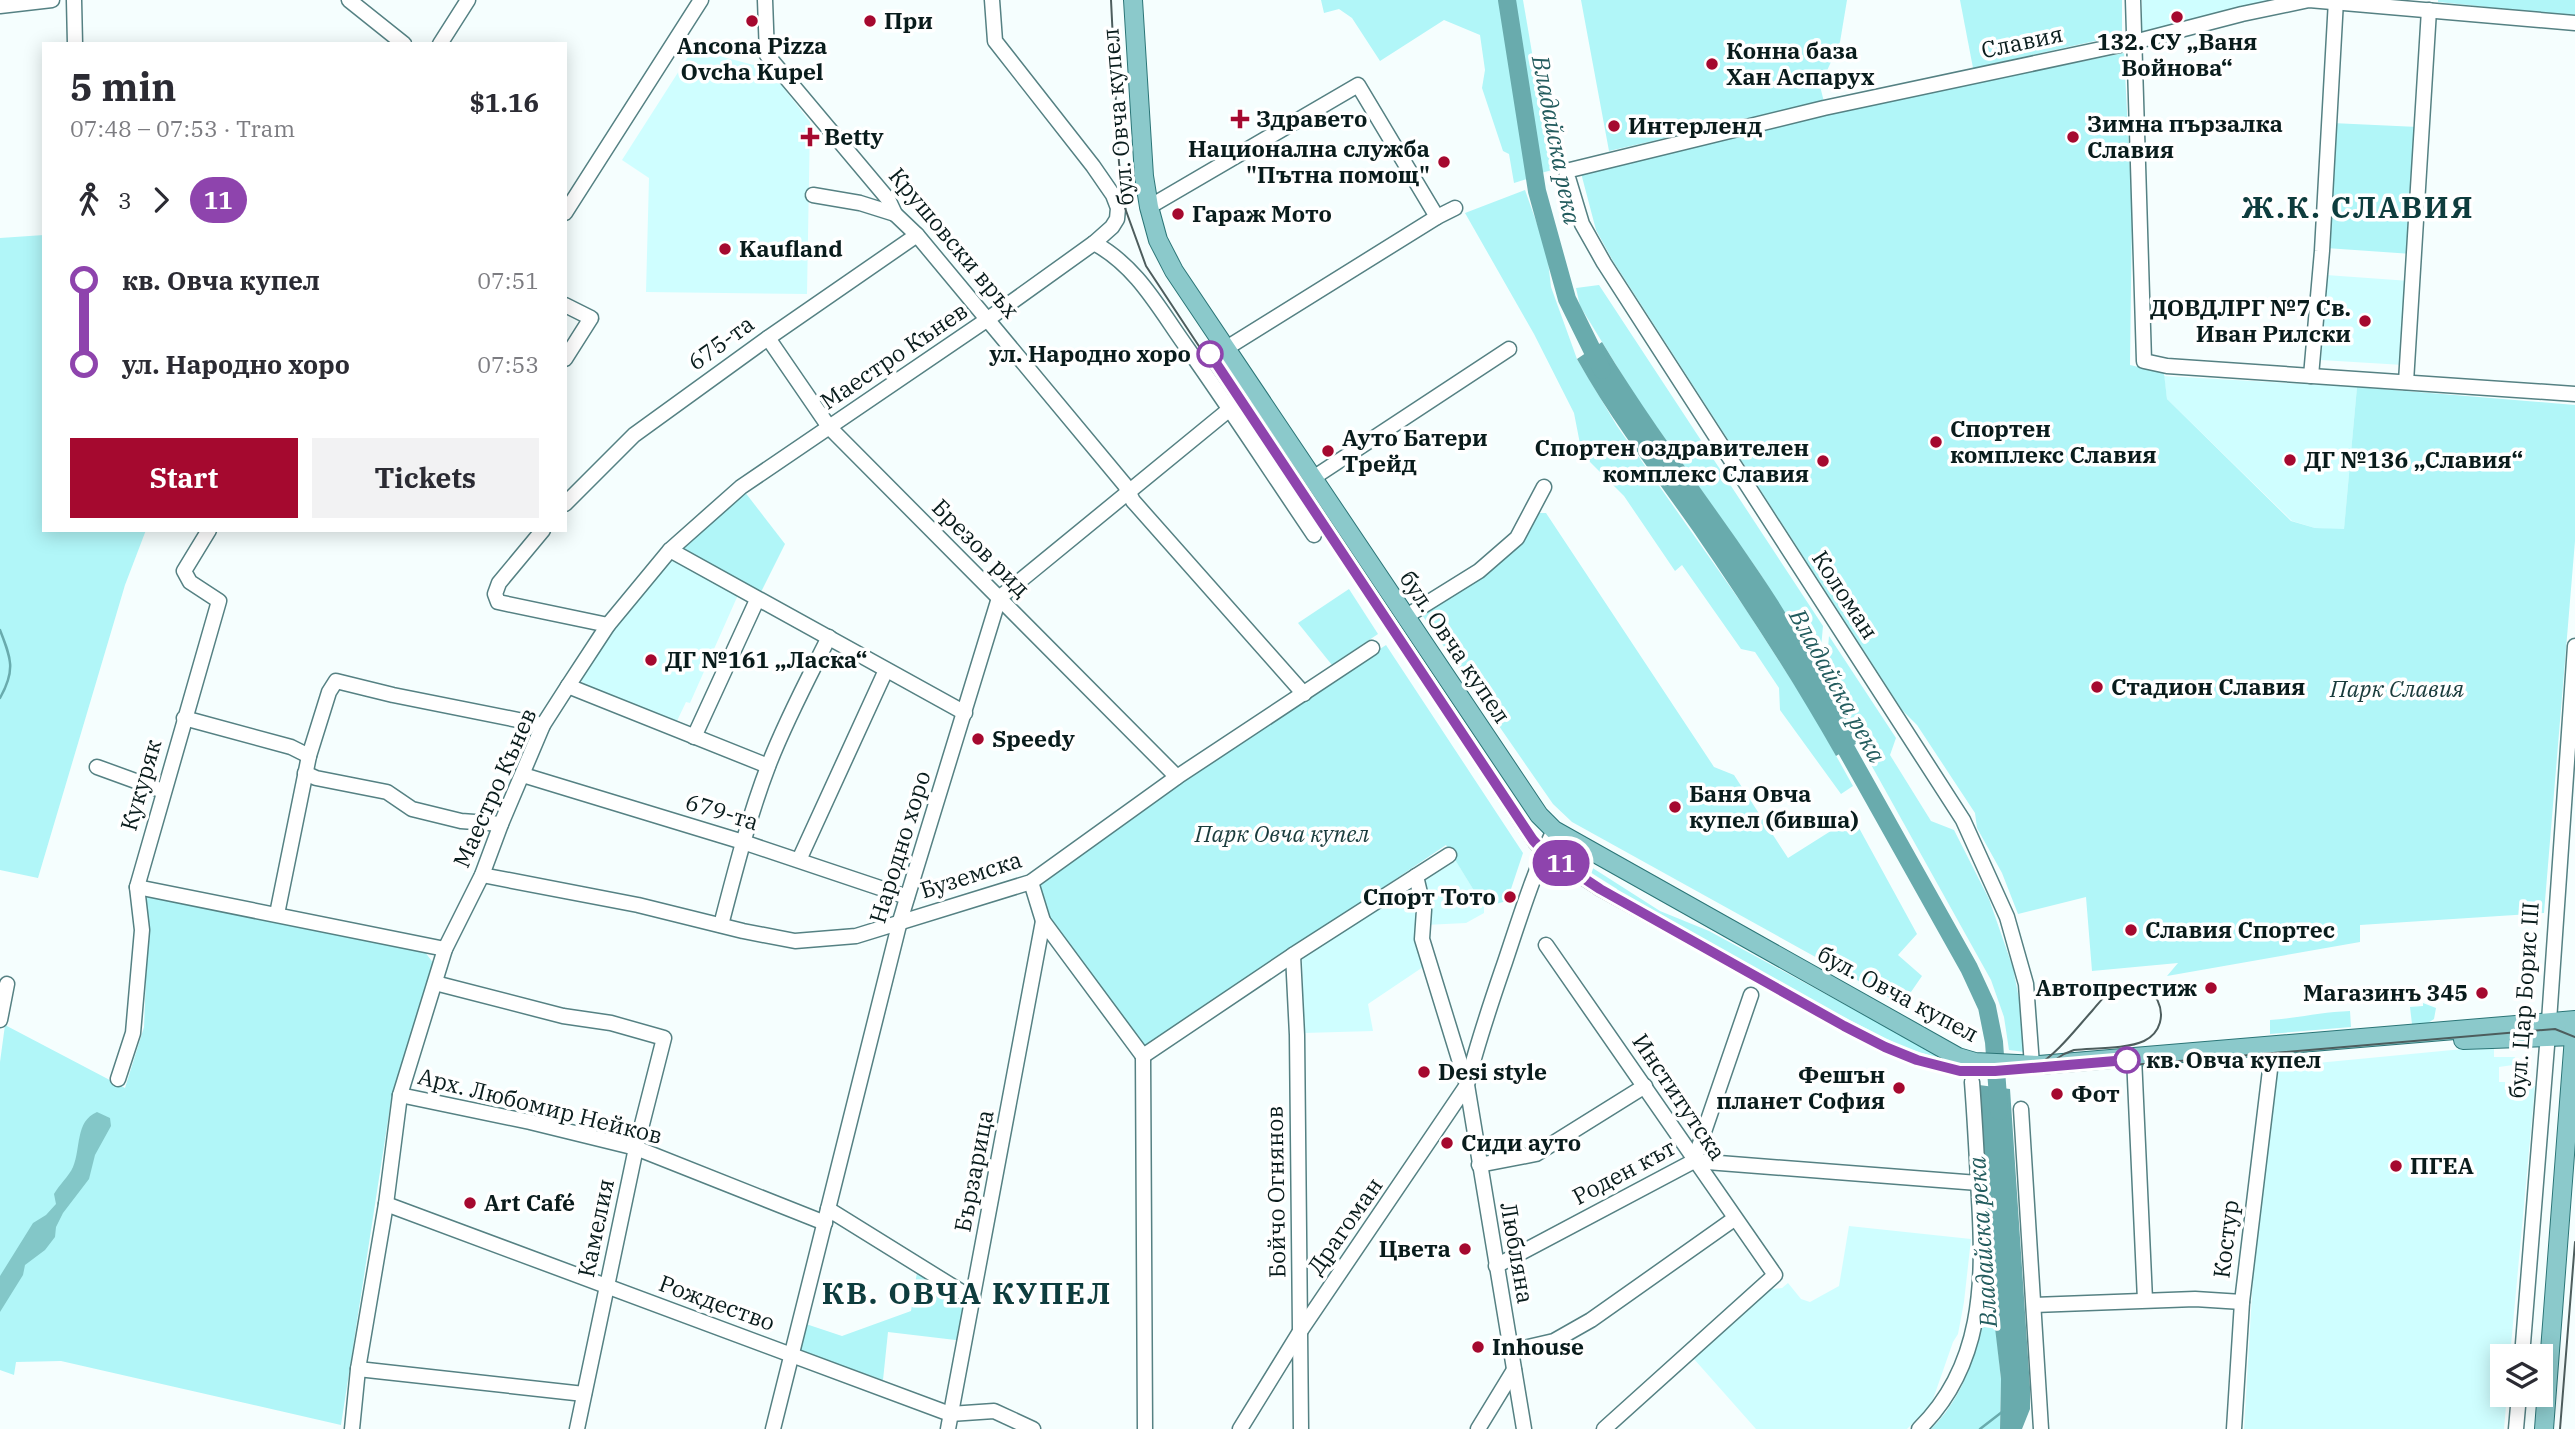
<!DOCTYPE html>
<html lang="en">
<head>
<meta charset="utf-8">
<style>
  :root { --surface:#fff; --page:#f2f2f3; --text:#2b2b33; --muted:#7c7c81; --accent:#a5092f }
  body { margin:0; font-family:"IBM Plex Serif",serif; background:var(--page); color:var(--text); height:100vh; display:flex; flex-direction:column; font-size:26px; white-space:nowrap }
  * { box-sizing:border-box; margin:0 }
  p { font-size:23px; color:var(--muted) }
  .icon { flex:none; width:38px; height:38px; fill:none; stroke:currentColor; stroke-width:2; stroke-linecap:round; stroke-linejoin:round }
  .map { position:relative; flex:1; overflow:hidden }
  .drawer { position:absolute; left:42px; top:42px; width:525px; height:490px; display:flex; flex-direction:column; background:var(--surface); border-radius:0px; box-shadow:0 4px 18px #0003 }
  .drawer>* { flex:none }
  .badge { padding:0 14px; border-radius:23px; font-size:24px; line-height:46px }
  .buttons { position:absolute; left:2490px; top:1344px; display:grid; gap:14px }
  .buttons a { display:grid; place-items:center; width:63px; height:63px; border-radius:0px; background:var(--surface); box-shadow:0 4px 18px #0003; font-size:35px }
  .map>.badge { position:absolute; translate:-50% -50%; box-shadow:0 0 0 4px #fff }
  .legs { display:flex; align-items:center; gap:10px; height:77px; padding:0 28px; font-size:23px }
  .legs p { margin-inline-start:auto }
  .summary { display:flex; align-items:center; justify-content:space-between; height:119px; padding:0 28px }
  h1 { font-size:38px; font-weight:700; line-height:52px }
  .action { display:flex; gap:14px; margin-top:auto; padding:14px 28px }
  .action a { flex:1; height:80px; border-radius:0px; background:var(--accent); color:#fff; font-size:28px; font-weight:700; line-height:80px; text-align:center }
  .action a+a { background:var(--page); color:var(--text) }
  ul { padding:0 28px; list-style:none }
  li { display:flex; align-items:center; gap:24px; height:84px; font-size:26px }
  li i { display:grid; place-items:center; width:10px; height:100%; margin:0 9px; background:currentColor }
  li i::after { content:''; width:18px; height:18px; margin:-9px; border:5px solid; border-radius:50%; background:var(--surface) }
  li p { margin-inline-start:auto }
  li:first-child i { background:linear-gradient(#0000 50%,currentColor 0) }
  li:last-child i { background:linear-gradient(currentColor 50%,#0000 0) }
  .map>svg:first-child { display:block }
  .built { fill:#cffeff }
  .green { fill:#b1f6f8 }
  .forest { fill:#83c7c8 }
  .water { fill:#69abad }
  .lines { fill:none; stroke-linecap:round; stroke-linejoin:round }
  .stream { stroke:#69abad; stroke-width:2.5 }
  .river { stroke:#69abad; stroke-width:18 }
  .minor-casing { stroke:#558183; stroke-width:17 }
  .major-casing { stroke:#2b7577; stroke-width:20 }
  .minor { stroke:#fff; stroke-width:14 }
  .major { stroke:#8bc9cb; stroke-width:18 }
  .tram { stroke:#4d5d5d; stroke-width:2 }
  .line-1-casing { stroke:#fff; stroke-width:16 }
  .line-1 { stroke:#8e44ad; stroke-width:10 }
  .poi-dot { fill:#a5092f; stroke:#fff; stroke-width:2.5 }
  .stop-1-dot { fill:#fff; stroke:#8e44ad; stroke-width:3.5 }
  .labels { text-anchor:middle; stroke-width:7; stroke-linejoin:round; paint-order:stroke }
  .poi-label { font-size:23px; font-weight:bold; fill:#091c1c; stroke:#fff; text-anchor:start }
  .street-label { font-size:23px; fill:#091c1c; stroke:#fff }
  .stop-label { font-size:23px; font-weight:bold; fill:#091c1c; stroke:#fff; text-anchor:end }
  .park-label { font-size:23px; font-style:italic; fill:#193b3c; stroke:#fff }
  .water-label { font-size:24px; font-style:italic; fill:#235c5e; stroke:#fff }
  .district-label { font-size:30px; font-weight:bold; letter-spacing:2px; fill:#0e3d3e; stroke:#fff }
</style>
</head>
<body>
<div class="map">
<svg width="2575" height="1429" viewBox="0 0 2575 1429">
  <rect width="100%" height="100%" fill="#f5fefe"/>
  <g class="built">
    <polygon points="2142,0 2283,0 2142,34"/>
    <polygon points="693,49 769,69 810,122 807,294 646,292 649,178 622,160"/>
    <polygon points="2326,275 2410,281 2403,365 2321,360"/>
    <polygon points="2164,376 2357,387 2344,530 2315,528 2292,521 2167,399"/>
    <polygon points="672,559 738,595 690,703 686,702 676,723 583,685 581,679 605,641"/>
    <polygon points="1456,861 1484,907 1484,913 1466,923 1425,925 1423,967 1368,1004 1373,1031 1304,1033 1302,957"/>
    <polygon points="2494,1046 2494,1057 2515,1057 2513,1065 2499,1067 2499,1082 2505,1082 2505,1086 2535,1086 2510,1356 2502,1356 2502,1395 2507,1395 2504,1429 2244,1429 2255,1245 2276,1067"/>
    <polygon points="1849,1226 1971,1239 1964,1302 1958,1334 1953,1342 1931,1405 1907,1429 1756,1429 1694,1359 1772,1289 1782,1288 1788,1283 1801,1299 1810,1302 1839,1286"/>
  </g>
  <g class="green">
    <polygon points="1321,0 1502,0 1527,179 1514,183 1509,154 1503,151 1482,88 1485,70 1480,35 1444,20 1380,61 1352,18 1339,9 1324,13"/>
    <polygon points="1514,0 1523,0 1552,170 1541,173"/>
    <polygon points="1581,0 1847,0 1840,42 1820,86 1824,102 1609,151"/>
    <polygon points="1960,0 2122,0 2122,35 1973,68"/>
    <polygon points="2438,0 2575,0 2575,16 2438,2"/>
    <polygon points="2124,53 2132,209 2130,365 2164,373 2167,399 2291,521 2315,528 2344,529 2357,387 2575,405 2575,541 2544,913 2360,925 2360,942 2167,976 2178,963 2092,971 2086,897 2018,914 2002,873 1977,828 1975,813 1917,725 1902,710 1613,261 1596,230 1581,173 1821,115"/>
    <polygon points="2332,123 2418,127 2412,254 2326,248"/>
    <polygon points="1525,190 1547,252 1551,287 1577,359 1617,426 1745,608 1810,709 1853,786 1841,794 1780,710 1779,688 1755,652 1741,649 1682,565 1675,571 1624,496 1582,454 1574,413 1534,334 1465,213"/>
    <polygon points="44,235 44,530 146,530 125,585 38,878 0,870 0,238"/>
    <polygon points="1599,285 1823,626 1819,670 1759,572 1637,399 1580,306 1576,288"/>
    <polygon points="741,487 785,544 757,600 670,550"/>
    <polygon points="1534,513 1546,513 1714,767 1734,775 1788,858 1853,817 1917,934 1898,955 1922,976 1902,1005 1572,822 1553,804 1420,612 1481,573"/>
    <polygon points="1349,589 1378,634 1332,665 1298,623"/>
    <polygon points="1829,636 1896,738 1890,755 1931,821 1954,830 1989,899 2013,968 2020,1004 2025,1052 2009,1050 2004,1017 1991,980 1825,682"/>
    <polygon points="1386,645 1523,853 1507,901 1484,907 1446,845 1144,1049 1048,919 1037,887 1182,779"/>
    <polygon points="1577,858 1660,911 1709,931 1951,1062 1903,1047 1806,998 1617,895 1617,889 1574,862"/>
    <polygon points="146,896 425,952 434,964 392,1094 341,1425 61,1361 16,1362 14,1375 0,1370 0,1062 5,1025 125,1088 144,1027 148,926"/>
    <polygon points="2423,1003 2436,1008 2434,1019 2428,1023 2412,1024 2410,1007 2423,1006"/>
    <path d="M2350,1011L2351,1027L2270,1034V1020C2298,1018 2322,1012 2350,1011Z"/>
    <path d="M1989,1259L2001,1379L2000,1429H1931C1976,1385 1985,1319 1989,1259Z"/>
    <polygon points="917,1272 971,1304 964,1341 888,1332 883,1380 799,1351 806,1324 842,1336 911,1311"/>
  </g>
  <path class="forest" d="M97,1112L110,1118L111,1126L95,1155L89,1179L63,1213L56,1227L55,1237L45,1250L25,1265L23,1275L0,1312V1276L33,1223L46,1215L56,1204L54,1194C59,1185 69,1176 73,1167C81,1149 75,1121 97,1112Z"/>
  <g class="water">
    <path d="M1602,342C1650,422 1707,495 1759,572C1796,626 1827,685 1859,742L1836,756C1792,678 1743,604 1693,531C1653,474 1611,420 1577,359Z"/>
    <polygon points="1979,1085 2010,1089 2030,1387 2030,1409 2022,1429 2000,1429 2001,1379 1992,1302"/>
  </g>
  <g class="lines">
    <g class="stream">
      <path d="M0,630C11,658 16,670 0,698"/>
      <polyline points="1980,1429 2002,1412"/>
    </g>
    <g class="river">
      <polyline points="1507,0 1537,191 1567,299 1602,370"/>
      <polyline points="1836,731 1969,968 1987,1007 1994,1042 1999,1111"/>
    </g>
    <defs>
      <g id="minor">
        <polyline points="74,0 75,44"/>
        <polyline points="349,0 404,44"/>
        <polyline points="765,0 767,55 888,199 895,214 917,235 1125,485 1133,501 1304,694"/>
        <polyline points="2133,0 2144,361 2167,366 2575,394"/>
        <polyline points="0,6 52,0"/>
        <polyline points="440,44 468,0"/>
        <polyline points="813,195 860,203 895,214"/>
        <polyline points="1149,207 1358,85 1437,217"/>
        <polyline points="565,213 701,0"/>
        <path d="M1094,243C1138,267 1159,309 1188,349C1231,410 1272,473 1314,535"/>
        <polyline points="565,305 591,318 565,359"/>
        <polyline points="768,338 829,427 1177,777"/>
        <polyline points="1225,349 1437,217 1455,208"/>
        <polyline points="2311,376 2322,251 2336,0"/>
        <polyline points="2406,382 2429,10"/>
        <polyline points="1313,478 1509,349"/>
        <polyline points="565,504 634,435 768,338 917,235"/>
        <polyline points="543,530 499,583 495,594 498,602 608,625"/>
        <polyline points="670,550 965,713"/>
        <polyline points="1405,617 1479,571 1517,538 1544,487"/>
        <polyline points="568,686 768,766"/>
        <polyline points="184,718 291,747 309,756"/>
        <polyline points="694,737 757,600"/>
        <polyline points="97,767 163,791"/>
        <polyline points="305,773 316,778 387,792 412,809 461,821 501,824"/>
        <polyline points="523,775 743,842 907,897"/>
        <polyline points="799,860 886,670"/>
        <polyline points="482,875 638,905 743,931 795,941 856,936 1031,882 1177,777 1372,648"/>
        <polyline points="1031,882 1043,921 1143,1056"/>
        <polyline points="137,887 445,949"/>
        <polyline points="277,914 309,756 329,692 336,681 393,695 543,725"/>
        <path d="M721,925C735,871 749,816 769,764C786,720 808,679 829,637"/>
        <polyline points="1546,945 1775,1275 1604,1429"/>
        <polyline points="1293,955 1297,1035 1301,1429"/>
        <polyline points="435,983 563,1016 611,1023 664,1038 636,1148 577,1429"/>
        <polyline points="0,1020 7,984"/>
        <polyline points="1143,1056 1145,1429"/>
        <polyline points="1143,1056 1293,955 1449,855"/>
        <polyline points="2134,1057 2145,1300"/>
        <polyline points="2032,1065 2026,984 2007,917 1963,820 1604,263 1582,224 1566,171 1824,108 2134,42 2242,14 2309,0 2575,23"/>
        <polyline points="118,1079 133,1033 142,930 137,887 219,601 190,582 184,571 209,530"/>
        <polyline points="400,1095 530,1122 636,1148 825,1223"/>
        <polyline points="2021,1109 2041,1429"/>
        <polyline points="1694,1161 1978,1183"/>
        <polyline points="1479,1165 1536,1154 1645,1086"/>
        <polyline points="386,1204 950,1414 994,1411 1033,1429"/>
        <polyline points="828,1209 973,1299"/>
        <polyline points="1496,1266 1694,1161 1751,995"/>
        <polyline points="2034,1305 2195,1299 2242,1302"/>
        <polyline points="1511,1351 1554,1341 1591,1320 1734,1219"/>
        <polyline points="2522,1356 2549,1021 2575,646"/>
        <polyline points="358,1369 584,1394"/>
        <polyline points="352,1429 358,1369 386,1204 400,1095 445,949 482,875 501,824 543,725 568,686 608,625 670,550 741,487 988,319 1094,243 1112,227 1117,219 1118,208 1113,195 1093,166 995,41 992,0"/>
        <polyline points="773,1429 900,921 999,598 1253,390"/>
        <polyline points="948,1429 1043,921"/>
        <polyline points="1240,1429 1301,1330 1467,1085 1422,939 1424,910 1416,876"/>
        <polyline points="1478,1429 1514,1370"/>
        <path d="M1524,1429L1467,1085C1477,1043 1491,1003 1505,962C1520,917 1534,872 1554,830"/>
        <path d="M1919,1429C1983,1366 1984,1283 1979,1199C1977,1160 1975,1121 1972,1082"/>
        <polyline points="2234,1429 2242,1302 2273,1045"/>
        <polyline points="2516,1429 2519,1395"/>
      </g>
      <g id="major">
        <polyline points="1133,0 1144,176 1149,207 1158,240 1174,271 1539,815 1554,830 1958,1057 1975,1062 2039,1065 2575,1020"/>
        <polyline points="2463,1040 2575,1036"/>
        <polyline points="2544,1429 2575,1024"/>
      </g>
    </defs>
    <use href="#minor" class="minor-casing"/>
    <use href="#major" class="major-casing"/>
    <use href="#minor" class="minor"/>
    <use href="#major" class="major"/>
    <g class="tram">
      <path d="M1111,0L1119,163L1125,208L1146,266L1529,846L1541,859L1595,894L1881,1052C1933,1073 1959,1079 2015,1075L2555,1029L2575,1037"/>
      <path d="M2034,1068C2058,1053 2074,1031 2092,1011C2099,1003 2106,993 2115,988C2155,968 2179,1024 2144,1041C2127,1049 2094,1048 2074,1050L2064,1054L2038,1071"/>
      <polyline points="2560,1429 2575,1242"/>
    </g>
  </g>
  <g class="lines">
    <defs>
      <polyline id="line-1" points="1210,354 1533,840 1544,852 1600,889 1844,1026 1885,1047 1917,1060 1960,1071 1995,1071 2127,1060"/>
    </defs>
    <use href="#line-1" class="line-1-casing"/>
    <use href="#line-1" class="line-1"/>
  </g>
  <g class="poi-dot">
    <circle cx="2177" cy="17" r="7"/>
    <circle cx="752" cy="21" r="7"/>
    <circle cx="870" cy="21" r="7"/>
    <circle cx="1712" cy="64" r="7"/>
    <path d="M1236.5 108.5h7v7h7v7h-7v7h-7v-7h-7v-7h7z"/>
    <circle cx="1614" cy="126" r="7"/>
    <path d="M806.5 126.5h7v7h7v7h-7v7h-7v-7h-7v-7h7z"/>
    <circle cx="2073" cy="137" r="7"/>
    <circle cx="1444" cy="162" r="7"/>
    <circle cx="1178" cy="214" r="7"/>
    <circle cx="725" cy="249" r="7"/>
    <circle cx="2365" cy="321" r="7"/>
    <circle cx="1936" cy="442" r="7"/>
    <circle cx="1328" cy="451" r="7"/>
    <circle cx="2290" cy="460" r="7"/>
    <circle cx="1823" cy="461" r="7"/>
    <circle cx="651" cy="660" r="7"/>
    <circle cx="2097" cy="687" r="7"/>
    <circle cx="978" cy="739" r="7"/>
    <circle cx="1675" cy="807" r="7"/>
    <circle cx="1510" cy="897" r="7"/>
    <circle cx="2131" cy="930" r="7"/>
    <circle cx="2211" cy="988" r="7"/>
    <circle cx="2482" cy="993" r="7"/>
    <circle cx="1424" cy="1072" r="7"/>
    <circle cx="1899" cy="1088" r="7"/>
    <circle cx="2057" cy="1094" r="7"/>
    <circle cx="1447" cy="1143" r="7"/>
    <circle cx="2396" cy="1166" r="7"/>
    <circle cx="470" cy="1203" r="7"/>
    <circle cx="1465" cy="1249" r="7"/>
    <circle cx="1478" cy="1347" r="7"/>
  </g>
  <g class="stop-1-dot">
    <circle cx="1210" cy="354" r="12"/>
    <circle cx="2127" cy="1060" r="12"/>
  </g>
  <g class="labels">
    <g class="poi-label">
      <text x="884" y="29">При</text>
      <text x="2177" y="50" text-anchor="middle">132. СУ „Ваня<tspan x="2177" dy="26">Войнова“</tspan></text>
      <text x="752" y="54" text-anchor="middle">Ancona Pizza<tspan x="752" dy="26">Ovcha Kupel</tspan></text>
      <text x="1726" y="59">Конна база<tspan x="1726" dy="26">Хан Аспарух</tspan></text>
      <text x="1256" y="127">Здравето</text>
      <text x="2087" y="132">Зимна пързалка<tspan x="2087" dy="26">Славия</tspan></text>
      <text x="1628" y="134">Интерленд</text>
      <text x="824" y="145">Betty</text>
      <text x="1430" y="157" text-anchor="end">Национална служба<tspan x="1430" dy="26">"Пътна помощ"</tspan></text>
      <text x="1192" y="222">Гараж Мото</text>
      <text x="739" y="257">Kaufland</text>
      <text x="2351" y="316" text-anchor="end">ДОВДЛРГ №7 Св.<tspan x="2351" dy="26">Иван Рилски</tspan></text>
      <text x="1950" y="437">Спортен<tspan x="1950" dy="26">комплекс Славия</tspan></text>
      <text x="1342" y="446">Ауто Батери<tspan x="1342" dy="26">Трейд</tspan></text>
      <text x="1809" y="456" text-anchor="end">Спортен оздравителен<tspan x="1809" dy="26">комплекс Славия</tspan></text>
      <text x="2304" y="468">ДГ №136 „Славия“</text>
      <text x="665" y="668">ДГ №161 „Ласка“</text>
      <text x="2111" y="695">Стадион Славия</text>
      <text x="992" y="747">Speedy</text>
      <text x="1689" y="802">Баня Овча<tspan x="1689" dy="26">купел (бивша)</tspan></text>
      <text x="1496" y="905" text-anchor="end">Спорт Тото</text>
      <text x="2145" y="938">Славия Спортес</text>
      <text x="2197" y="996" text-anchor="end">Автопрестиж</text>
      <text x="2468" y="1001" text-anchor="end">Магазинъ 345</text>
      <text x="1438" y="1080">Desi style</text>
      <text x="1885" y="1083" text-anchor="end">Фешън<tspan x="1885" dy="26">планет София</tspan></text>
      <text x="2071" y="1102">Фот</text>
      <text x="1461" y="1151">Сиди ауто</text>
      <text x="2410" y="1174">ПГЕА</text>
      <text x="484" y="1211">Art Café</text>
      <text x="1451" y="1257" text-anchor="end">Цвета</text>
      <text x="1492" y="1355">Inhouse</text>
    </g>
    <g class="street-label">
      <text transform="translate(2022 42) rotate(-12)" y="8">Славия</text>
      <text transform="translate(1118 117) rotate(-95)" y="8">бул. Овча купел</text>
      <text transform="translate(954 243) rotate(50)" y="8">Крушовски връх</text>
      <text transform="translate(721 343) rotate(-36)" y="8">675-та</text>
      <text transform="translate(894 356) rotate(-34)" y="8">Маестро Кънев</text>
      <text transform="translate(981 548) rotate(45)" y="8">Брезов рид</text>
      <text transform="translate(1845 595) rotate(57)" y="8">Коломан</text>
      <text transform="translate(1455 647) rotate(56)" y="8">бул. Овча купел</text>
      <text transform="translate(141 785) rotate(-74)" y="8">Кукуряк</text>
      <text transform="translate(495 788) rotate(-66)" y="8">Маестро Кънев</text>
      <text transform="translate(722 812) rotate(17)" y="8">679-та</text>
      <text transform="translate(900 847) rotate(-73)" y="8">Народно хоро</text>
      <text transform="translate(971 875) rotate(-18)" y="8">Буземска</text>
      <text transform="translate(1898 994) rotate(28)" y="8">бул. Овча купел</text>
      <text transform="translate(2524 1000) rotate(-86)" y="8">бул. Цар Борис III</text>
      <text transform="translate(1679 1097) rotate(56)" y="8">Институтска</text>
      <text transform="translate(540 1106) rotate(14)" y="8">Арх. Любомир Нейков</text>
      <text transform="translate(974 1171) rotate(-79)" y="8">Бързарица</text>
      <text transform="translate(1624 1172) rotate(-28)" y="8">Роден кът</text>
      <text transform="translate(1276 1192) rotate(-91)" y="8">Бойчо Огнянов</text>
      <text transform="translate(1345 1226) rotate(-55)" y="8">Драгоман</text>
      <text transform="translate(596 1228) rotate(-78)" y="8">Камелия</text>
      <text transform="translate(2226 1239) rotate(-83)" y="8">Костур</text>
      <text transform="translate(1517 1253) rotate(80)" y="8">Любляна</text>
      <text transform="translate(717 1303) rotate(20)" y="8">Рождество</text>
    </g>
    <g class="stop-label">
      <text x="1191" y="362">ул. Народно хоро</text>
      <text x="2146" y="1068" text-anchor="start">кв. Овча купел</text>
    </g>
    <g class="park-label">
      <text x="2397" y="697">Парк Славия</text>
      <text x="1282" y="842">Парк Овча купел</text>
    </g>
    <g class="water-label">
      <text transform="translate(1556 140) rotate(79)" y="8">Владайска река</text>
      <text transform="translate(1837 686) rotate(61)" y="8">Владайска река</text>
      <text transform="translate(1983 1242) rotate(-94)" y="8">Владайска река</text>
    </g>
    <g class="district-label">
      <text x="2358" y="218">Ж.К. СЛАВИЯ</text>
      <text x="967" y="1304">КВ. ОВЧА КУПЕЛ</text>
    </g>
  </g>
</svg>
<div class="buttons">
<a><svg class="icon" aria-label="layers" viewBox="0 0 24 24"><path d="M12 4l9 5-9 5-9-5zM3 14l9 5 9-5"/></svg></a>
</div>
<b class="badge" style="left:1561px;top:863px;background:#8e44ad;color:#fff">11</b>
<section class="drawer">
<div class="summary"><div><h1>5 min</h1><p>07:48 – 07:53 · Tram</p></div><b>$1.16</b></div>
<div class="legs"><svg class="icon" aria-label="walk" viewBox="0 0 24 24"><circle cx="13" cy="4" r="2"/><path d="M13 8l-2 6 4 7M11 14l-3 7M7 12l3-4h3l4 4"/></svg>3<svg class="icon" aria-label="forward" viewBox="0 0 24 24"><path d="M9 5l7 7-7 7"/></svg><b class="badge" style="background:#8e44ad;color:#fff">11</b></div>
<ul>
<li><i style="color:#8e44ad"></i><b>кв. Овча купел</b><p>07:51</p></li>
<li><i style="color:#8e44ad"></i><b>ул. Народно хоро</b><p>07:53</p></li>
</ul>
<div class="action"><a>Start</a><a>Tickets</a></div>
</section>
</div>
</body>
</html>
